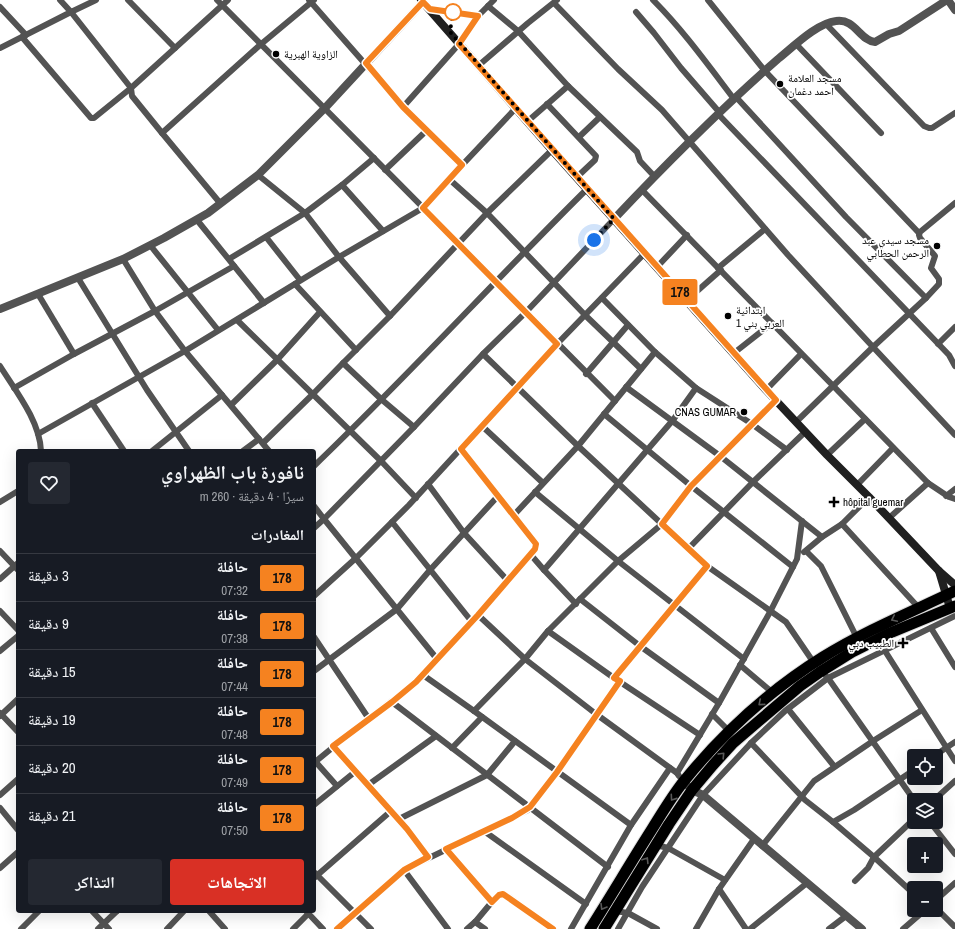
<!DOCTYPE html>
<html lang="ar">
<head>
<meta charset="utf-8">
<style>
  :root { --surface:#171b24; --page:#242831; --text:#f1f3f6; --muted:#9ea1a6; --line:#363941; --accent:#d93025 }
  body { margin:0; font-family:"Archivo Narrow","Noto Naskh Arabic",sans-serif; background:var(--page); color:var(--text); direction:rtl; height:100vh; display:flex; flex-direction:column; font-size:15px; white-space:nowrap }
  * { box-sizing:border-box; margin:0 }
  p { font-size:13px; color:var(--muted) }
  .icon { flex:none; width:22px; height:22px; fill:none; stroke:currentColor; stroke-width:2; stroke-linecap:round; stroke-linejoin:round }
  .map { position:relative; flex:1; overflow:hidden; direction:ltr }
  .side { position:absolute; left:16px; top:449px; width:300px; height:464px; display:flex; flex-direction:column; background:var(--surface); border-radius:4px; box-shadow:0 4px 16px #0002; direction:rtl }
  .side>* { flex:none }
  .badge { padding:0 8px; border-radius:3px; font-size:14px; line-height:26px }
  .controls { position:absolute; left:907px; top:749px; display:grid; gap:8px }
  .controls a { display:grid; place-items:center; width:36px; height:36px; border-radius:4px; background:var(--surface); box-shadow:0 4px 16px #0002; font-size:20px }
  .you { position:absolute; width:20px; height:20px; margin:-10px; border:3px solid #fff; border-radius:50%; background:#1a73e8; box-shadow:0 0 0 6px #1a73e833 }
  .map>.badge { position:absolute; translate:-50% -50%; box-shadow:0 0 0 2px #fff }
  h2 { padding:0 12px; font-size:15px; line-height:36px }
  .round { display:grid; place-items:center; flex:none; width:42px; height:42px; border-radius:4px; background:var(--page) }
  .headline { display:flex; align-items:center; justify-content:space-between; height:68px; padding:0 12px }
  h1 { font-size:19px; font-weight:700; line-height:30px }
  .button { display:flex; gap:8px; margin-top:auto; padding:8px 12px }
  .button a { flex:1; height:46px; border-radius:4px; background:var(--accent); color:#fff; font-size:16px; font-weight:700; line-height:46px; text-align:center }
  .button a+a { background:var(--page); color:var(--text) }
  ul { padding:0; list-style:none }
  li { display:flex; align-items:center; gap:12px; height:48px; padding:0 12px; border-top:1px solid var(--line) }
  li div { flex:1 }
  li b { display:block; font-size:15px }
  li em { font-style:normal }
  li .badge { min-width:44px; font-weight:700; text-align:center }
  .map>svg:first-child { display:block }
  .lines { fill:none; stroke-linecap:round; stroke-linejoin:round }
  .trunk-casing { stroke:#dbdbdb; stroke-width:13 }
  .minor { stroke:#535353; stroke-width:6 }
  .tertiary { stroke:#535353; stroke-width:8 }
  .secondary { stroke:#202020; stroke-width:8 }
  .trunk { stroke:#000; stroke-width:11 }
  .oneway { stroke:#595959 }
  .line-casing { stroke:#fff; stroke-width:9 }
  .line { stroke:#f58220; stroke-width:6 }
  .walk { stroke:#000; stroke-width:4; stroke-dasharray:0 7.2 }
  .stop-dot { fill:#fff; stroke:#f58220; stroke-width:2 }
  .poi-dot { fill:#000; stroke:#fff; stroke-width:1.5 }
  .labels { text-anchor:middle; stroke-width:3.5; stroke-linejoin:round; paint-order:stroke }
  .poi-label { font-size:11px; fill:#000; stroke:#fff; text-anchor:start }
</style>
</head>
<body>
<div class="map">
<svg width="955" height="929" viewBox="0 0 955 929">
  <rect width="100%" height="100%" fill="#fff"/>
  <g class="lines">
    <defs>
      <g id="trunk">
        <path d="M590,929C611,896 631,862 652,829C662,813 672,796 684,781C723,733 770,690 823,657C865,631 911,612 955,591"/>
        <polyline points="604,929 669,824 692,790 713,765 733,743 800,686 820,672 852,652 890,633 955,606"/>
      </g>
    </defs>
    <use href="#trunk" class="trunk-casing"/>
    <g class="minor">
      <polyline points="128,0 175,48"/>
      <polyline points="217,0 615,401"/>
      <polyline points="309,0 403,107 462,165"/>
      <path d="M653,0C683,30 708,65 734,99"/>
      <polyline points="708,0 765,71 919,233"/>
      <polyline points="554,3 618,69 662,110 788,255 873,347 926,298 939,284 939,279 931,268 935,256 920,238 919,235 920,232 955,203"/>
      <polyline points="488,6 518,31 568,86 528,121"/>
      <polyline points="0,7 26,35"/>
      <polyline points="430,9 478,16"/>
      <polyline points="636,12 654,33 681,68 720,113"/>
      <polyline points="826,24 924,126 929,128 932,128 955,113"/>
      <polyline points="22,37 91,118 94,118 131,88 71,12 96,0"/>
      <polyline points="796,44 881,133"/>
      <polyline points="0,48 71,12 60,0"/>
      <polyline points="478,66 528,23 557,0"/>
      <polyline points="568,86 637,152 640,161 655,177"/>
      <polyline points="736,97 846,217 926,298"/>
      <polyline points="547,104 596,156 595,160 577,177"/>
      <polyline points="403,107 459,44 478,16 494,0"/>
      <polyline points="718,114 949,355 955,366"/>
      <polyline points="162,133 132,96 131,88 228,0"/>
      <polyline points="579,137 600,117"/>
      <polyline points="385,170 426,131"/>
      <polyline points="258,175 305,213 339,257 390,316 487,213 552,150"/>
      <polyline points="449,179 516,108"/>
      <polyline points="342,185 383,231"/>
      <polyline points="642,190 928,483 949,497 955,499"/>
      <polyline points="220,203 162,133 260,45 314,0"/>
      <polyline points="614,219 526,312 483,354 414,427 324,519 437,659 478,615 531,555 544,570 673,420 696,388 752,424 787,450"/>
      <polyline points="197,220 264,303"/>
      <polyline points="266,237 300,280"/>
      <polyline points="150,245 218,330"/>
      <polyline points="123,259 155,311 185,351 269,451"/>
      <polyline points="229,259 305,213 342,185 374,158"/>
      <polyline points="657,267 687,235"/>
      <polyline points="718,268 765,229"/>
      <polyline points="78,278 147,390 189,451"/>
      <polyline points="295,284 356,350"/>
      <polyline points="38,294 74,354"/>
      <polyline points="602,298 655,352 696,388"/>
      <polyline points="687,300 721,270"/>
      <polyline points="390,316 343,363 381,399 414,427"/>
      <polyline points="237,320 381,461 416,498"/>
      <polyline points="938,344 955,327"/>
      <polyline points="734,353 772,323"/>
      <polyline points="483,354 578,446 707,566 786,622 814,663"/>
      <path d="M0,366C15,390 40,421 41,451"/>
      <polyline points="586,374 628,325"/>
      <polyline points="626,387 720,456 822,537"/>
      <polyline points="14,388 74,354 155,311 234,266"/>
      <polyline points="766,390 801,354"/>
      <polyline points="92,403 124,451"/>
      <polyline points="231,405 277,360 320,312"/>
      <polyline points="604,414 691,486 793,567"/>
      <polyline points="796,422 873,347 955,435"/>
      <polyline points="482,426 543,483"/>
      <polyline points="38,434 185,351 339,257 423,208 449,179 487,213 586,316 641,369"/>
      <polyline points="263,443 312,395 343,363"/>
      <polyline points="461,449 536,544 535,549 531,555"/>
      <polyline points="152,451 222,395"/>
      <polyline points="243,451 259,439"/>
      <polyline points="827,455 865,419"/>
      <path d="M314,466C408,376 495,280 587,189"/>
      <polyline points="428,484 464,533 508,581"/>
      <polyline points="857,485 893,448"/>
      <polyline points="535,492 618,561 744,659"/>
      <polyline points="946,496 955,489"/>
      <polyline points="0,502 18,491"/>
      <polyline points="314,506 324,519 314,528"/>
      <polyline points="513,516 578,446 655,352"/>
      <polyline points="889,518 928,483"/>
      <polyline points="392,522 472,622"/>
      <polyline points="842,524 919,608"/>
      <polyline points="688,549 753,482 805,432"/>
      <polyline points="0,551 18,570"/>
      <polyline points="806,551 821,566 857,638"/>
      <polyline points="804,552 822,537 842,524 869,497"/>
      <polyline points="544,570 576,604"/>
      <polyline points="0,579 18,563"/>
      <polyline points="314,596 356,558 409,505 557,344 645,253"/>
      <polyline points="580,599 640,646 719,703"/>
      <polyline points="0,611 18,630"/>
      <polyline points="478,615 525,659 596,714 677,773 679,776"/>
      <polyline points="931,628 955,667"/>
      <polyline points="548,631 614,678 700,735"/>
      <polyline points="314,637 369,719"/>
      <polyline points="876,640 885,651 955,761"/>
      <polyline points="0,651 18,636"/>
      <polyline points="437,659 423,675 474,711 525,659 548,631 618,561 662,524 691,486 776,400"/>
      <polyline points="740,665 773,693"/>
      <polyline points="314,671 397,609 430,570 498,496"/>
      <polyline points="826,676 828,678 914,800"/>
      <polyline points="614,678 707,566"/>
      <polyline points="392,702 608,867"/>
      <polyline points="788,709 834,766"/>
      <polyline points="474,711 631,825"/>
      <polyline points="0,713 18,732"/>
      <polyline points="712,714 729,731"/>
      <polyline points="0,716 18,699"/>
      <polyline points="751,743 805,800 833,822 854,810 914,770"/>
      <polyline points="333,746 407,829 428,857"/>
      <polyline points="452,748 482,717"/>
      <polyline points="934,756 955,742"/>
      <polyline points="314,760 337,786"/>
      <polyline points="315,762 354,730 401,694 423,675"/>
      <polyline points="677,773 719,703 770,612 797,559 802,521"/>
      <polyline points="368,785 436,736"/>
      <polyline points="0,795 18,779"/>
      <polyline points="934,800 955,781"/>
      <polyline points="314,805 356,771"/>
      <polyline points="0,808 18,830"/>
      <polyline points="399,819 487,775 515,741"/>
      <polyline points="833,822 874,857 914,894"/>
      <polyline points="930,822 955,854"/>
      <polyline points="484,831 586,904"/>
      <polyline points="656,845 668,848 725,880"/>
      <polyline points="762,846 814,781 873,741 922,710"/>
      <polyline points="446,849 492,902"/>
      <polyline points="0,868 18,852"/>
      <polyline points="404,870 448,929"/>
      <polyline points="314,872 371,929"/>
      <polyline points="314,878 391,811"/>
      <polyline points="855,881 868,868 874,857 914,819"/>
      <polyline points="719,889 746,929"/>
      <polyline points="936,900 955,883"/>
      <polyline points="936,908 955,927"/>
      <polyline points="92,911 109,929"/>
      <polyline points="209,911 225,929"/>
      <polyline points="306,911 323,929"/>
      <polyline points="615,911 628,913 657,929"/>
      <polyline points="475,922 485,929"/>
      <polyline points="21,929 39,911"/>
      <polyline points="98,929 117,911"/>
      <polyline points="167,929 184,911"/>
      <polyline points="293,929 308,914"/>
      <polyline points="337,929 404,870 528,810 557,772 620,681"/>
      <polyline points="467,929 476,921 496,897 501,894 509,897 553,929"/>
      <polyline points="571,929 631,825 670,768"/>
      <polyline points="618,929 642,887 703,795 751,743 785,711 828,678 955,616"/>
      <polyline points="696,929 719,889 754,839"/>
      <polyline points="750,929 807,883"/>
      <polyline points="829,929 846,916"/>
      <polyline points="903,929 925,910"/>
    </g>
    <g class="tertiary">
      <polyline points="948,0 955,10"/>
      <path d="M614,219C666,164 721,109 778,59C793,47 817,23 836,21C855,18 860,41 875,42L889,34L899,31L947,0"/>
      <polyline points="0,309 123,259 164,238 208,213 258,175 325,108 423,2"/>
      <polyline points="684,782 692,790 703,795 862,929"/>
    </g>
    <g class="secondary">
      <polyline points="421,0 552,150 766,390 827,455 869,497 939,571 955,585"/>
      <polyline points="939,571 950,608"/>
    </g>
    <use href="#trunk" class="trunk"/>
  </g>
  <defs><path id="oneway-chevron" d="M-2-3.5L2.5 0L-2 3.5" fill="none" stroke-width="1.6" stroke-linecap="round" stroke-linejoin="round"/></defs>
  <g class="oneway">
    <use href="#oneway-chevron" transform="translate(894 619) rotate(155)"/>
    <use href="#oneway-chevron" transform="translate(761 703) rotate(139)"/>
    <use href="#oneway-chevron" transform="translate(722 755) rotate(-46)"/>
    <use href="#oneway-chevron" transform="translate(673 798) rotate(125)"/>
    <use href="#oneway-chevron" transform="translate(646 860) rotate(-58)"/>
    <use href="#oneway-chevron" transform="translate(603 907) rotate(121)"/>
  </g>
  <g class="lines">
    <defs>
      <polyline id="line" points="337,929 404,870 428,857 407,829 333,746 392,702 416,682 478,615 535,549 536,544 461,449 557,344 423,208 462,165 403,107 366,63 423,2 430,9 478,16 459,44 776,400 691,486 662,524 707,566 614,678 620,681 557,772 530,807 512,818 446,849 492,902 499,895 503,894 553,929"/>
    </defs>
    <use href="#line" class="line-casing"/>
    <use href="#line" class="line"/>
    <polyline class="walk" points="453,12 450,32 614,219 594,240"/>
  </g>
  <circle class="stop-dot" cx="453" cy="12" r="8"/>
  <g class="poi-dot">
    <circle cx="276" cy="54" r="4"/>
    <circle cx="780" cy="84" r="4"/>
    <circle cx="937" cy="246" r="4"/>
    <circle cx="728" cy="316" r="4"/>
    <circle cx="744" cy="412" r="4"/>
    <path d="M832 496h4v4h4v4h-4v4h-4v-4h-4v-4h4z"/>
    <path d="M901 637h4v4h4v4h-4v4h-4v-4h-4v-4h4z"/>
  </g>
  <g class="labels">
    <g class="poi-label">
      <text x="284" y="58">الزاوية الهبرية</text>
      <text x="788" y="82">مسجد العلامة<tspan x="788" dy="13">احمد دغمان</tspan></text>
      <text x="929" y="244" text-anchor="end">مسجد سيدي عبد<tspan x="929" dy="13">الرحمن الحطابي</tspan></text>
      <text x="736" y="314">ابتدائية<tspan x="736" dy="13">العربي بني 1</tspan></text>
      <text x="736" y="416" text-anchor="end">CNAS GUMAR</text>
      <text x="843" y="506">hôpital guemar</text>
      <text x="894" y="647" text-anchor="end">الطبيب دبي</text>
    </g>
  </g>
</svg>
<div class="controls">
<a><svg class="icon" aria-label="locate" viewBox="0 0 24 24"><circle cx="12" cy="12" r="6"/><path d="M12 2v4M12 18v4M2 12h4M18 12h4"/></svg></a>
<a><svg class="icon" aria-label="layers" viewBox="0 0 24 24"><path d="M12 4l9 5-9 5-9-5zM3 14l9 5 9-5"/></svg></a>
<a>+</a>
<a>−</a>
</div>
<div class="you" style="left:594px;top:240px"></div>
<b class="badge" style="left:680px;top:292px;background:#f58220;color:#111">178</b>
<section class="side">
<div class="headline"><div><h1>نافورة باب الظهراوي</h1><p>سيرًا · 4 دقيقة · 260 m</p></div><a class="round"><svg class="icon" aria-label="heart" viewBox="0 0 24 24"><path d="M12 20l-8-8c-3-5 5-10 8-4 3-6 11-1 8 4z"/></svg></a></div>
<h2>المغادرات</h2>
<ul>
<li><span class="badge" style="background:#f58220;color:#111">178</span><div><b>حافلة</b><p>07:32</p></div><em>3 دقيقة</em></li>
<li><span class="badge" style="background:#f58220;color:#111">178</span><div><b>حافلة</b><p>07:38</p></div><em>9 دقيقة</em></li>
<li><span class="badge" style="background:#f58220;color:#111">178</span><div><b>حافلة</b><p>07:44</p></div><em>15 دقيقة</em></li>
<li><span class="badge" style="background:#f58220;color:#111">178</span><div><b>حافلة</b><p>07:48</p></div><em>19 دقيقة</em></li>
<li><span class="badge" style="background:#f58220;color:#111">178</span><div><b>حافلة</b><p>07:49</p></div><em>20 دقيقة</em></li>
<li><span class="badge" style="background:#f58220;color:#111">178</span><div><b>حافلة</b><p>07:50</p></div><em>21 دقيقة</em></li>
</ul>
<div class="button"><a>الاتجاهات</a><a>التذاكر</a></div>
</section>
</div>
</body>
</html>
